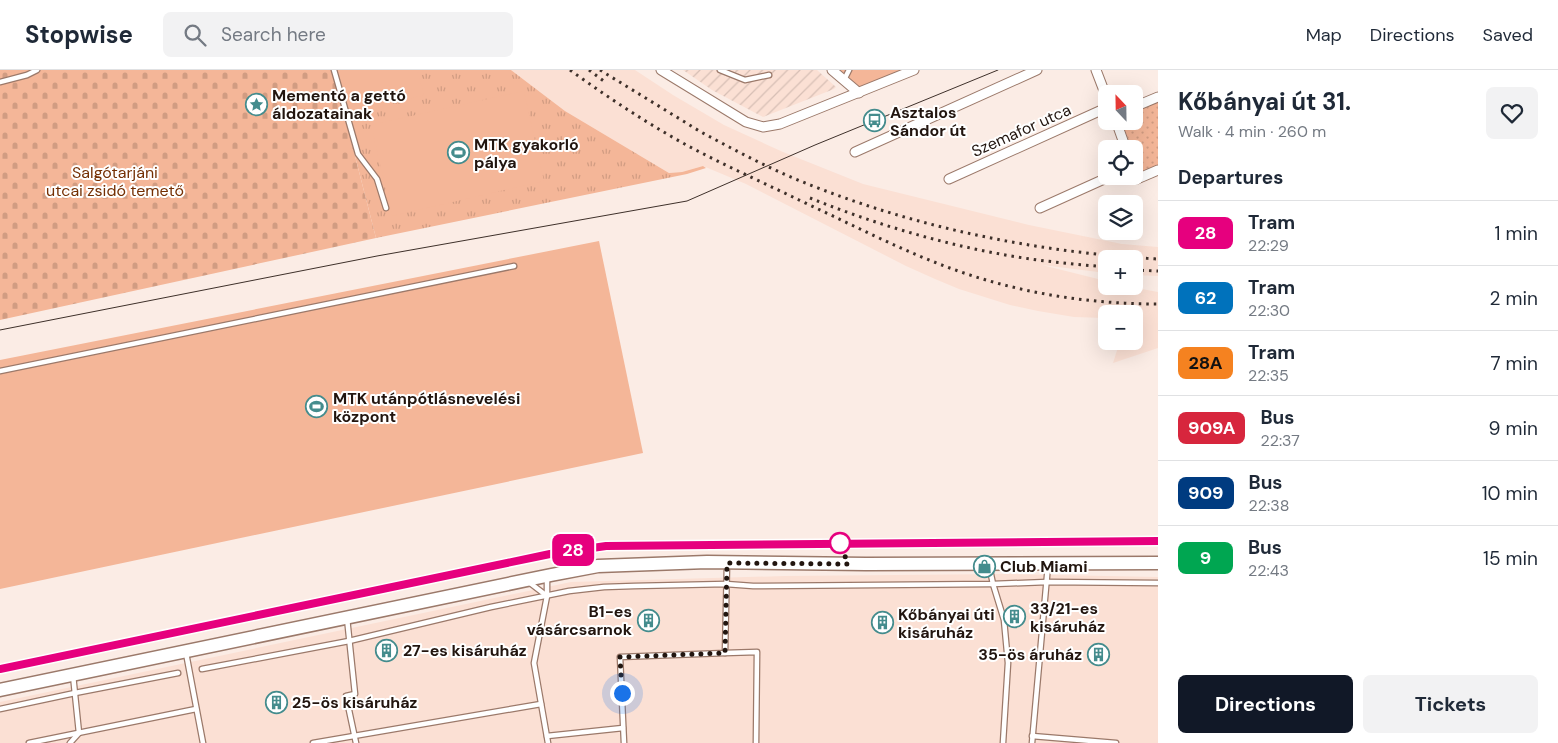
<!DOCTYPE html>
<html lang="en">
<head>
<meta charset="utf-8">
<style>
  :root { --surface:#fff; --page:#f2f2f3; --text:#1f2937; --muted:#747a83; --line:#e0e1e3; --accent:#111827 }
  body { margin:0; font-family:"DM Sans",sans-serif; background:var(--page); color:var(--text); height:100vh; display:flex; flex-direction:column; font-size:19px; white-space:nowrap }
  * { box-sizing:border-box; margin:0 }
  p { font-size:16px; color:var(--muted) }
  .icon { flex:none; width:28px; height:28px; fill:none; stroke:currentColor; stroke-width:2; stroke-linecap:round; stroke-linejoin:round }
  .map { position:relative; flex:1; overflow:hidden }
  .drawer { display:flex; flex-direction:column; background:var(--surface); width:400px }
  .drawer>* { flex:none }
  .badge { padding:0 10px; border-radius:8px; font-size:18px; line-height:32px }
  .needle { width:32px; rotate:338deg }
  .fabs { position:absolute; left:1098px; top:15px; display:grid; gap:10px }
  .fabs a { display:grid; place-items:center; width:45px; height:45px; border-radius:8px; background:var(--surface); box-shadow:0 5px 20px #0002; font-size:25px }
  .you { position:absolute; width:25px; height:25px; margin:-12px; border:4px solid #fff; border-radius:50%; background:#1a73e8; box-shadow:0 0 0 8px #1a73e833 }
  .map>.badge { position:absolute; translate:-50% -50%; box-shadow:0 0 0 2px #fff }
  h2 { padding:0 20px; font-size:19px; line-height:45px }
  .round { display:grid; place-items:center; flex:none; width:52px; height:52px; border-radius:8px; background:var(--page) }
  .summary { display:flex; align-items:center; justify-content:space-between; height:85px; padding:0 20px }
  h1 { font-size:24px; font-weight:700; line-height:38px }
  .primary-button { display:flex; gap:10px; margin-top:auto; padding:10px 20px }
  .primary-button a { flex:1; height:58px; border-radius:8px; background:var(--accent); color:#fff; font-size:20px; font-weight:700; line-height:58px; text-align:center }
  .primary-button a+a { background:var(--page); color:var(--text) }
  ul { padding:0; list-style:none }
  li { display:flex; align-items:center; gap:15px; height:65px; padding:0 20px; border-top:1px solid var(--line) }
  li div { flex:1 }
  li b { display:block; font-size:19px }
  li em { font-style:normal }
  li .badge { min-width:55px; font-weight:700; text-align:center }
  header { display:flex; align-items:center; gap:30px; box-sizing:border-box; height:70px; padding:0 25px; background:var(--surface); border-bottom:1px solid var(--line) }
  header strong { font-size:24px }
  nav { display:flex; gap:28px; margin-inline-start:auto; font-size:18px }
  .search { width:350px; height:45px; background:var(--page); display:flex; align-items:center; gap:12px; box-sizing:border-box; padding:0 18px; border-radius:8px; color:var(--muted); font-size:19px }
  main { display:flex; flex:1; min-height:0 }
  .map>svg:first-child { display:block }
  .built { fill:#fbe0d4 }
  .industrial { fill:url(#industrial-furrows) }
  .grass { fill:url(#grass-tufts) }
  .cemetery { fill:url(#cemetery-stones) }
  .park { fill:url(#park-dots) }
  .pitch { fill:#f4b698 }
  .lines { fill:none; stroke-linecap:round; stroke-linejoin:round }
  .lane-casing { stroke:#9b796a; stroke-width:7 }
  .street-casing { stroke:#9b796a; stroke-width:11 }
  .secondary-casing { stroke:#9b796a; stroke-width:15 }
  .lane { stroke:#fff; stroke-width:4.5 }
  .street { stroke:#fff; stroke-width:9 }
  .secondary { stroke:#fff; stroke-width:12 }
  .tram { stroke:#3e302a; stroke-width:1 }
  .rail { stroke:#3e302a; stroke-width:3; stroke-dasharray:2.5 5; stroke-linecap:butt }
  .line-casing { stroke:#fff; stroke-width:11 }
  .line { stroke:#e6007e; stroke-width:8 }
  .walk { stroke:#22150f; stroke-width:5; stroke-dasharray:0 9 }
  .stop-dot { fill:#fff; stroke:#e6007e; stroke-width:2.5 }
  .labels { text-anchor:middle; stroke-width:4; stroke-linejoin:round; paint-order:stroke }
  .poi-label { font-size:16px; font-weight:bold; fill:#22150f; stroke:#fff; text-anchor:start }
  .street-label { font-size:16px; fill:#22150f; stroke:#fff }
  .park-label { font-size:16px; fill:#742f03; stroke:#fff }
</style>
</head>
<body>
<header>
<strong>Stopwise</strong>
<div class="search"><svg class="icon" aria-label="search" viewBox="0 0 24 24"><circle cx="10" cy="10" r="6"/><path d="M15 15l6 6"/></svg>Search here</div>
<nav><a>Map</a><a>Directions</a><a>Saved</a></nav>
</header>
<main>
<div class="map">
<svg width="1158" height="673" viewBox="0 0 1158 673">
  <defs>
    <pattern id="industrial-furrows" width="10" height="10" patternUnits="userSpaceOnUse" patternTransform="scale(1.25)"><rect width="10" height="10" fill="#fbe0d4"/><path d="M-1 1l2-2M0 10L10 0M9 11l2-2" fill="none" stroke="#d7bfb5"/></pattern>
    <pattern id="grass-tufts" width="24" height="20" patternUnits="userSpaceOnUse" patternTransform="scale(1.25)"><rect width="24" height="20" fill="#f4b698"/><path d="M3 7l-1-3M5 7V3M7 7l1-3M15 17l-1-3M17 17v-4M19 17l1-3" fill="none" stroke="#d19c82"/></pattern>
    <pattern id="cemetery-stones" width="16" height="16" patternUnits="userSpaceOnUse" patternTransform="scale(1.25)"><rect width="16" height="16" fill="#f4b698"/><path d="M2 7V4a2 2 0 0 1 4 0v3zM10 15v-3a2 2 0 0 1 4 0v3z" fill="#d19c82"/></pattern>
    <pattern id="park-dots" width="8" height="8" patternUnits="userSpaceOnUse" patternTransform="scale(1.25)"><rect width="8" height="8" fill="#f4b698"/><path d="M2 2h.1M6 6h.1" fill="none" stroke="#d19c82" stroke-width="1.8" stroke-linecap="round"/></pattern>
  </defs>
  <rect width="100%" height="100%" fill="#fbece5"/>
  <g class="built">
    <polygon points="511,0 635,0 673,25 724,55 783,82 863,114 1029,155 1122,174 1158,177 1158,206 1134,205 1134,189 1106,189 1106,203 1042,195 1106,211 1106,216 1126,216 1158,222 1158,278 1113,293 1120,271 1134,271 1134,244 1106,244 1106,248 1074,247 1038,241 1010,235 959,219 935,209 906,196 746,114 703,96 682,102 669,103 565,41"/>
    <polygon points="1006,504 1158,507 1158,673 0,673 0,632 571,512 785,506"/>
  </g>
  <polygon class="industrial" points="683,0 817,0 836,17 834,19 763,47 712,20"/>
  <polygon class="grass" points="333,0 511,0 565,41 669,103 682,102 703,96 706,98 687,104 376,168"/>
  <polygon class="cemetery" points="0,0 333,0 376,168 0,250"/>
  <polygon class="park" points="1158,31 1158,97 1145,102 1140,101 1134,85 1134,79 1132,79 1121,51 1134,51 1134,41"/>
  <g class="pitch">
    <polygon points="334,0 417,0 424,25 347,46"/>
    <polygon points="840,0 903,0 859,18"/>
    <polygon points="524,21 544,111 392,146 371,55"/>
    <polygon points="599,171 643,383 0,519 0,290"/>
  </g>
  <g class="lines">
    <defs>
      <g id="lane">
        <polyline points="334,0 358,84 377,109 386,138"/>
        <polyline points="720,0 745,10 769,5"/>
        <polyline points="844,10 849,0"/>
        <polyline points="0,12 27,5 37,0"/>
        <polyline points="0,301 514,196"/>
        <polyline points="989,495 993,514 1004,550 1008,593 1003,673"/>
        <polyline points="547,507 547,526 534,593 548,673"/>
        <polyline points="530,513 547,526"/>
        <polyline points="347,548 355,624 346,626 356,673"/>
        <polyline points="186,583 203,673"/>
        <polyline points="725,583 757,582 756,673"/>
        <polyline points="202,599 349,571 491,537 569,521 604,517 634,516 726,514 753,516 993,514 1047,512 1158,513"/>
        <polyline points="0,639 75,623 178,603"/>
        <polyline points="547,666 623,658"/>
        <polyline points="1032,666 1116,673"/>
        <polyline points="29,673 196,639"/>
        <polyline points="70,673 79,663 73,605"/>
        <polyline points="313,673 541,634"/>
        <polyline points="624,673 620,587 725,583 727,493"/>
        <polyline points="1032,673 1048,495"/>
      </g>
      <g id="street">
        <polyline points="661,0 746,52 763,57 780,54 914,0"/>
        <polyline points="832,0 859,23"/>
        <polyline points="1096,0 1106,26"/>
        <polyline points="1134,37 1158,27"/>
        <polyline points="1116,51 1126,79"/>
        <polyline points="855,82 1037,0"/>
        <polyline points="1134,101 1137,109 1158,100"/>
        <polyline points="949,109 1106,38"/>
        <polyline points="1040,138 1111,106"/>
      </g>
      <polyline id="secondary" points="0,620 551,505 598,496 707,492 866,494 1158,493"/>
    </defs>
    <use href="#lane" class="lane-casing"/>
    <use href="#street" class="street-casing"/>
    <use href="#secondary" class="secondary-casing"/>
    <use href="#lane" class="lane"/>
    <use href="#street" class="street"/>
    <use href="#secondary" class="secondary"/>
    <g class="tram">
      <polyline points="0,260 377,186 687,131 815,75 998,0"/>
      <polyline points="0,599 550,484 606,476 1158,471"/>
    </g>
    <g class="rail">
      <path d="M570,0C606,26 642,50 681,72C719,93 760,111 799,130C853,155 906,183 961,202C1025,224 1091,234 1158,234"/>
      <polyline points="589,0 605,12"/>
      <path d="M600,0L701,62C729,77 757,92 786,105C903,155 1030,182 1158,189"/>
      <path d="M810,128C882,157 962,180 1038,190C1061,193 1084,195 1106,197"/>
      <polyline points="1134,200 1158,201"/>
    </g>
  </g>
  <g class="lines">
    <defs>
      <polyline id="line" points="0,599 550,484 606,476 1158,471"/>
    </defs>
    <use href="#line" class="line-casing"/>
    <use href="#line" class="line"/>
    <polyline class="walk" points="622,623 620,587 725,583 727,493 848,494 840,473"/>
  </g>
  <defs>
    <symbol id="sight-ring" viewBox="-11 -11 22 22"><circle r="9.5" fill="#fff" stroke="#448c8d" stroke-width="1.5"/><path d="M0-6L1.8-2.2L6-1.7L2.9 1.2L3.7 5.4L0 3.3L-3.7 5.4L-2.9 1.2L-6-1.7L-1.8-2.2Z" fill="#448c8d"/></symbol>
    <symbol id="bus-ring" viewBox="-11 -11 22 22"><circle r="9.5" fill="#fff" stroke="#448c8d" stroke-width="1.5"/><path d="M-5-6H5V4H4V6H2V4H-2V6H-4V4H-5ZM-3.5-4V0h7V-4ZM-3.5 1.2v1.5H-2V1.2ZM2 1.2v1.5H3.5V1.2Z" fill="#448c8d"/></symbol>
    <symbol id="stadium-ring" viewBox="-11 -11 22 22"><circle r="9.5" fill="#fff" stroke="#448c8d" stroke-width="1.5"/><path d="M0-5a6.5 5 0 1 0 0 10a6.5 5 0 1 0 0-10ZM-3.5-1.8h7v3.6h-7Z" fill="#448c8d"/></symbol>
    <symbol id="shop-ring" viewBox="-11 -11 22 22"><circle r="9.5" fill="#fff" stroke="#448c8d" stroke-width="1.5"/><path d="M-5-2.5h2.3a2.7 3.5 0 0 1 5.4 0H5L5.5 6h-11ZM-1.5-2.5h3a1.5 2.3 0 0 0-3 0Z" fill="#448c8d"/></symbol>
    <symbol id="building-ring" viewBox="-11 -11 22 22"><circle r="9.5" fill="#fff" stroke="#448c8d" stroke-width="1.5"/><path d="M-4-6H4V6H1V3H-1V6H-4ZM-2.5-4.3h1.7v1.8h-1.7ZM.8-4.3h1.7v1.8H.8ZM-2.5-1h1.7V.8h-1.7ZM.8-1h1.7V.8H.8Z" fill="#448c8d"/></symbol>
  </defs>
  <g fill-rule="evenodd">
    <use href="#sight-ring" x="244" y="22" width="25" height="25"/>
    <use href="#bus-ring" x="862" y="38" width="25" height="25"/>
    <use href="#stadium-ring" x="446" y="70" width="25" height="25"/>
    <use href="#stadium-ring" x="304" y="324" width="25" height="25"/>
    <use href="#shop-ring" x="972" y="484" width="25" height="25"/>
    <use href="#building-ring" x="1002" y="534" width="25" height="25"/>
    <use href="#building-ring" x="636" y="538" width="25" height="25"/>
    <use href="#building-ring" x="870" y="540" width="25" height="25"/>
    <use href="#building-ring" x="374" y="568" width="25" height="25"/>
    <use href="#building-ring" x="1086" y="572" width="25" height="25"/>
    <use href="#building-ring" x="264" y="620" width="25" height="25"/>
  </g>
  <circle class="stop-dot" cx="840" cy="473" r="10"/>
  <g class="labels">
    <g class="poi-label">
      <text x="272" y="31">Mementó a gettó<tspan x="272" dy="18">áldozatainak</tspan></text>
      <text x="890" y="48">Asztalos<tspan x="890" dy="18">Sándor út</tspan></text>
      <text x="474" y="80">MTK gyakorló<tspan x="474" dy="18">pálya</tspan></text>
      <text x="333" y="334">MTK utánpótlásnevelési<tspan x="333" dy="18">központ</tspan></text>
      <text x="1000" y="502">Club Miami</text>
      <text x="1030" y="544">33/21-es<tspan x="1030" dy="18">kisáruház</tspan></text>
      <text x="632" y="547" text-anchor="end">B1-es<tspan x="632" dy="18">vásárcsarnok</tspan></text>
      <text x="898" y="550">Kőbányai úti<tspan x="898" dy="18">kisáruház</tspan></text>
      <text x="403" y="586">27-es kisáruház</text>
      <text x="1082" y="590" text-anchor="end">35-ös áruház</text>
      <text x="292" y="638">25-ös kisáruház</text>
    </g>
    <g class="street-label">
      <text transform="translate(1021 60) rotate(-24)" y="6">Szemafor utca</text>
    </g>
    <g class="park-label">
      <text x="115" y="108">Salgótarjáni<tspan x="115" dy="18">utcai zsidó temető</tspan></text>
    </g>
  </g>
</svg>
<div class="fabs">
<a><svg class="needle" viewBox="-14 -14 28 28"><path d="M0-13l5 13h-10z" fill="#e53935"/><path d="M0 13l5-13h-10z" fill="#747a83"/></svg></a>
<a><svg class="icon" aria-label="locate" viewBox="0 0 24 24"><circle cx="12" cy="12" r="6"/><path d="M12 2v4M12 18v4M2 12h4M18 12h4"/></svg></a>
<a><svg class="icon" aria-label="layers" viewBox="0 0 24 24"><path d="M12 4l9 5-9 5-9-5zM3 14l9 5 9-5"/></svg></a>
<a>+</a>
<a>−</a>
</div>
<div class="you" style="left:622px;top:623px"></div>
<b class="badge" style="left:573px;top:480px;background:#e6007e;color:#fff">28</b>
</div>
<section class="drawer">
<div class="summary"><div><h1>Kőbányai út 31.</h1><p>Walk · 4 min · 260 m</p></div><a class="round"><svg class="icon" aria-label="heart" viewBox="0 0 24 24"><path d="M12 20l-8-8c-3-5 5-10 8-4 3-6 11-1 8 4z"/></svg></a></div>
<h2>Departures</h2>
<ul>
<li><span class="badge" style="background:#e6007e;color:#fff">28</span><div><b>Tram</b><p>22:29</p></div><em>1 min</em></li>
<li><span class="badge" style="background:#0072bc;color:#fff">62</span><div><b>Tram</b><p>22:30</p></div><em>2 min</em></li>
<li><span class="badge" style="background:#f58220;color:#111">28A</span><div><b>Tram</b><p>22:35</p></div><em>7 min</em></li>
<li><span class="badge" style="background:#d7263d;color:#fff">909A</span><div><b>Bus</b><p>22:37</p></div><em>9 min</em></li>
<li><span class="badge" style="background:#003b80;color:#fff">909</span><div><b>Bus</b><p>22:38</p></div><em>10 min</em></li>
<li><span class="badge" style="background:#00a651;color:#fff">9</span><div><b>Bus</b><p>22:43</p></div><em>15 min</em></li>
</ul>
<div class="primary-button"><a>Directions</a><a>Tickets</a></div>
</section>
</main>
</body>
</html>
